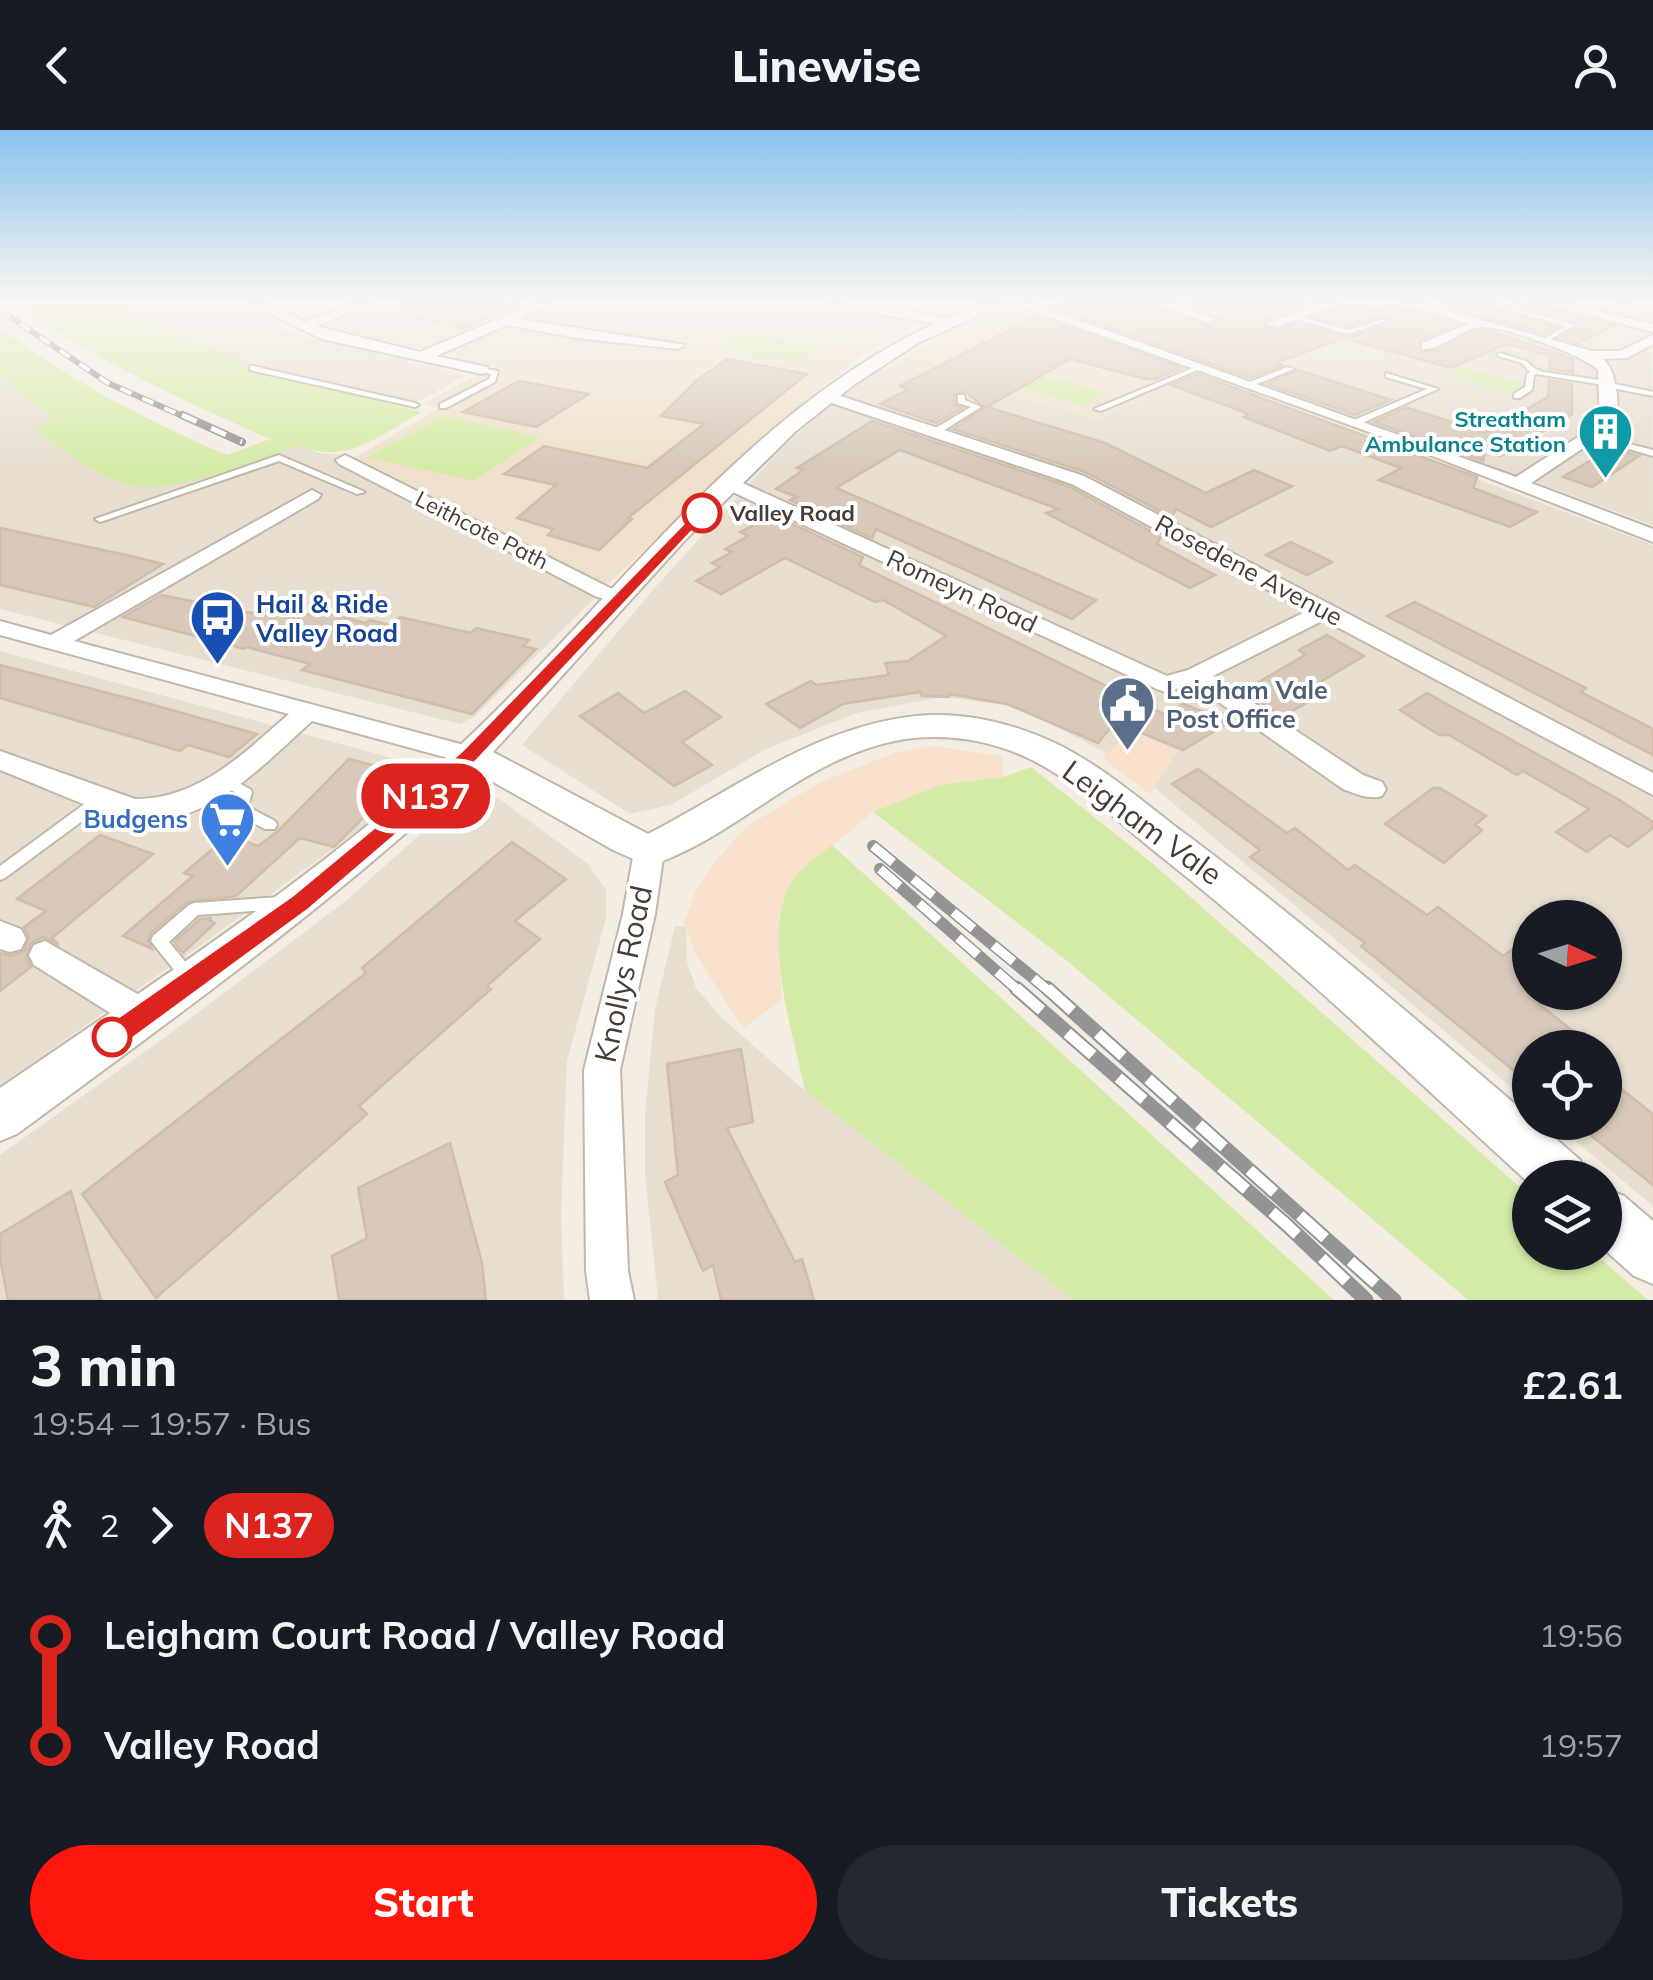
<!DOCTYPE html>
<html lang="en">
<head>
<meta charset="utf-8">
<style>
  :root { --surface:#171b24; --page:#242831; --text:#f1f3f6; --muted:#9ea1a6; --accent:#ff170e }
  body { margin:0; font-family:Mulish,sans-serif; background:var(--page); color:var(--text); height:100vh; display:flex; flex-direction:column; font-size:38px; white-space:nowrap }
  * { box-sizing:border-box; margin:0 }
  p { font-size:32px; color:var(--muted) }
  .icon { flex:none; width:55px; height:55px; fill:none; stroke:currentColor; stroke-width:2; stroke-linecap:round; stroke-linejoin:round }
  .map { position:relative; height:1170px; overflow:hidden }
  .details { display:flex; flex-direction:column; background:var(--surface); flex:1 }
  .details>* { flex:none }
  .badge { padding:0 20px; border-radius:32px; font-size:35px; line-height:65px }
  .needle { width:65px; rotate:94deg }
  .tools { position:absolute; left:1512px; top:770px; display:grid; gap:20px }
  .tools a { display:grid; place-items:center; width:110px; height:110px; border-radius:50%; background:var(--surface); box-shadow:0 2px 8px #0004; font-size:50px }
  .map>.badge { position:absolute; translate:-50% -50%; box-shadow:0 0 0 5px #fff }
  .legs { display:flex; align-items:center; gap:15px; height:110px; padding:0 30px; font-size:32px }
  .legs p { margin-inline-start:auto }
  .overview { display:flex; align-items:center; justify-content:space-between; height:170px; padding:0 30px }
  h1 { font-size:55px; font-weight:800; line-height:75px }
  .button { display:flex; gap:20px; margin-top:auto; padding:20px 30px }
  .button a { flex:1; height:115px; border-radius:60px; background:var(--accent); color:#fff; font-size:40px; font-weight:800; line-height:115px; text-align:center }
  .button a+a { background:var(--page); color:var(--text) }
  ul { padding:0 30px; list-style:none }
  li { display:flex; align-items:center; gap:35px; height:110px; font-size:38px }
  li i { display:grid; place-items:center; width:15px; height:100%; margin:0 12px; background:currentColor }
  li i::after { content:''; width:25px; height:25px; margin:-12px; border:8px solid; border-radius:50%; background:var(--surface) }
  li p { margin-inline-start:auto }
  li:first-child i { background:linear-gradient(#0000 50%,currentColor 0) }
  li:last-child i { background:linear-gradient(currentColor 50%,#0000 0) }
  header { display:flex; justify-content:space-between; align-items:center; height:130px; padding:0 30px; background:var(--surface); font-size:45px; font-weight:800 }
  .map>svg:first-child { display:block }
  .residential { fill:#e7ded0; fill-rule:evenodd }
  .commercial { fill:#f8e0cb }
  .education { fill:#eee0cb }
  .green { fill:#d4eba7 }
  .building { fill:#d8c9ba; stroke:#d1bdaa; stroke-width:2.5 }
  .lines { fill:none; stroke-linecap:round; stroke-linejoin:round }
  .service-casing { stroke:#c2b6a8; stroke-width:4 }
  .minor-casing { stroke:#c2b6a8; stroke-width:4 }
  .tertiary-casing { stroke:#c2b6a8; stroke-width:4 }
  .service { fill:#fff; fill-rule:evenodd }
  .minor { fill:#fff; fill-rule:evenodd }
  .tertiary { fill:#fff; fill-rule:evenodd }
  .rail-far3-casing { stroke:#949494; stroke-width:6 }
  .rail-far2-casing { stroke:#949494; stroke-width:8 }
  .rail-far1-casing { stroke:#949494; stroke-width:12 }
  .rail-casing { stroke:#949494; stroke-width:15 }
  .rail-far3 { stroke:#fff; stroke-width:4; stroke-dasharray:12; stroke-linecap:butt }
  .rail-far2 { stroke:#fff; stroke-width:5; stroke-dasharray:16; stroke-linecap:butt }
  .rail-far1 { stroke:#fff; stroke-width:9; stroke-dasharray:26; stroke-linecap:butt }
  .rail { stroke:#fff; stroke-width:11; stroke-dasharray:34; stroke-linecap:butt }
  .line-1 { fill:#dc241f; stroke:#fff; stroke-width:2.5 }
  .stop-1-dot { fill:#fff; stroke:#dc241f; stroke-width:5 }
  .labels { text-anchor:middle; stroke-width:8; stroke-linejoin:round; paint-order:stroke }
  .far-culture-label { font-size:22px; font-weight:bold; fill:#0d838f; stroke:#fff; text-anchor:end }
  .far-stop-label { font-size:22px; font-weight:bold; fill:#453c33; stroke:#fff; text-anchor:start }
  .far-street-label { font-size:22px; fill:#453c33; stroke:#fff }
  .street-label { font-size:25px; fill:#453c33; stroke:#fff }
  .transit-label { font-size:25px; font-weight:bold; fill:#164399; stroke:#fff; text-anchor:start }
  .service-label { font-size:25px; font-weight:bold; fill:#4e5e75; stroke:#fff; text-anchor:start }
  .shop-label { font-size:25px; font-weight:bold; fill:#366cbe; stroke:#fff; text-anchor:end }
  .near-street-label { font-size:30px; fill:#453c33; stroke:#fff }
</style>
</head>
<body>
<header><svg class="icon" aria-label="back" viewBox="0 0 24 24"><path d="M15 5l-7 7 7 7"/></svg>Linewise<svg class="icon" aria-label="person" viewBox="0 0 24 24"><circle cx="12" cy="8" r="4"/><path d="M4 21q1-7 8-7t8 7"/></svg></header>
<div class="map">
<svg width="1653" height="1170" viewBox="0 0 1653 1170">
  <rect width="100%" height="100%" fill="#f3ece3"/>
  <g class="residential">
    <polygon points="125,174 234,174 291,203 466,245 408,277 244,238 243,229 168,202"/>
    <polygon points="381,174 808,174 918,194 866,222 728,198 691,220 676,217 637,243 539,224 518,235 502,232 493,236 324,196"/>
    <polygon points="1038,174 1652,174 1653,395 1270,256"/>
    <path d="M895,233L1099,289L1196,244L1653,415V1076L1554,993L1605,992V918H1530V973L1125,633L1019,577L943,567L857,583L764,620L671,675L630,684L522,615L659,453L781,319L827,278L871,245ZM1530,788H1605V862H1530Z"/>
    <polygon points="5,249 54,290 34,296 214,346 298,315 318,323 341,325 333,329 598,465 474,587 460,594 0,479 0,250"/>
    <polygon points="0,521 418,635 364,696 197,818 0,955"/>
    <polygon points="486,659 588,734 606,760 606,788 567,931 561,1084 564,1170 0,1170 0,1025 175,900 348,769 467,662"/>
    <polygon points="675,796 686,797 687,832 696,858 720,886 805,961 1073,1170 658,1170 645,1044 645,984 655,879"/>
  </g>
  <g class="commercial">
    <polygon points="1131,600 1178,621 1150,664 1102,628"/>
    <polygon points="932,616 1002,626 1003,647 940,655 873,682 792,750 779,787 781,871 743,898 694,822 684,792 696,760 715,731 749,695 821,652 897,622"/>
  </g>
  <g class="education">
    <polygon points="1013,175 1196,244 1100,289 895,233 947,203"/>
    <polygon points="728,198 866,222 766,303 604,458 354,328 440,278 423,274 502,232 518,235 538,224 637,243 677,217 691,220"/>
  </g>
  <g class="green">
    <path d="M17,174H125L168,202L245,230V238L422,282C377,306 348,336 298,315C256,331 169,368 125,354C93,343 58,318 33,296L53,290L5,249L0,250V198C72,251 145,290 227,325L270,309C180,269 98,232 17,174Z"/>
    <polygon points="742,203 817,216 796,232 717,219"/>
    <polygon points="1457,236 1525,254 1511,264 1443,245"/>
    <polygon points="1043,245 1106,263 1085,276 1020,257"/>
    <polygon points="444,286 540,307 473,351 368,327"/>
    <polygon points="1031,637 1152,733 1530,1066 1530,1122 1594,1123 1648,1170 1468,1170 1066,830 873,682 940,655 1003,647"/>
    <path d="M832,715L1334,1170H1073L805,961C794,906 757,794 796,746C805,734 820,725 832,715Z"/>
  </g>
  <g class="building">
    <polygon points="402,174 519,174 464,198 401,185"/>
    <polygon points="1061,174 1152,174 1208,197 1218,187 1187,174 1308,174 1265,190 1263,196 1278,200 1297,193 1347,208 1388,195 1391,190 1383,185 1348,196 1315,187 1332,180 1343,183 1360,177 1375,182 1390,176 1457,194 1421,210 1419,222 1439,220 1474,202 1491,201 1573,229 1573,242 1549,239 1550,226 1507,214 1451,238 1344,208 1275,233 1282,235 1250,248 1055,178"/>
    <polygon points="1440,174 1483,174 1556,197 1545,204"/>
    <polygon points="1513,174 1542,174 1614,196 1578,213 1560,208 1577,198 1576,191"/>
    <polygon points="1037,186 1182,238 1155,249 1145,249 1070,229 987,277 1105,313 1206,363 1254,340 1292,356 1211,397 1176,379 1171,387 1085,342 953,299 985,278 966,262 954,265 955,275 962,278 936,293 880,274 909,259 900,256"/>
    <polygon points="727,229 807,244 628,388 632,389 599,420 548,405 553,399 517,388 556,355 504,344 544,316 647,338 704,294 661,286 696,251"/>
    <polygon points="1298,240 1391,270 1355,285 1267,254"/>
    <polygon points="1197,244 1477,347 1473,358 1537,382 1510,397 1379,350 1401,338 1342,316 1330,321 1244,287 1248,285 1244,282 1171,255"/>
    <polygon points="1549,250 1572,254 1572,284 1501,326 1486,321 1483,331 1374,292 1406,277 1485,303 1548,267"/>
    <polygon points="519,251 589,264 536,297 463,282"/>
    <polygon points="872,291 1070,357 1161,407 1157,414 1215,445 1190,458 1046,383 1058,379 900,320 836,358 1096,470 1072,489 876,399 872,408 790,370 797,367 776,359 803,340 797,338"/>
    <polygon points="1611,318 1639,326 1592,357 1563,347"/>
    <polygon points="766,382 863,427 859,435 1172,588 1181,573 1230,592 1183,620 1115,592 1098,613 1007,574 949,564 949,567 922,566 920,562 843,574 800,598 766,574 811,551 816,555 889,545 885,533 908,531 946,506 883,470 875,472 785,428 721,464 696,451 720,437 712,433 732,422 725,419 748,406 740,402 756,394 748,391"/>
    <polygon points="0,398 131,426 163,434 94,477 0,455"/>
    <polygon points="1291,412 1332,432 1307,445 1266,425"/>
    <polygon points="161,465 251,483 269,480 279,485 291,480 308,485 316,480 366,493 370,490 390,495 400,487 471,503 476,498 529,510 523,516 536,519 472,584 302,540 310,534 247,517 244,519 123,487"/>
    <polygon points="1415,472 1586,558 1581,562 1653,599 1653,625 1387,486"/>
    <polygon points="1327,505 1364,526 1295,567 1306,573 1282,587 1243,561 1305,525 1299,520"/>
    <polygon points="0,535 154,575 257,604 229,627 188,615 180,621 0,568"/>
    <polygon points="685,561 721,587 682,612 712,635 674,656 580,586 618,563 644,583"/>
    <polygon points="1427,563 1618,669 1653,692 1653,698 1628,717 1610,705 1587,722 1556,702 1589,679 1523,641 1517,645 1449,605 1439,605 1400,580"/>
    <polygon points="349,629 407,644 334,717 300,708 236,766 187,772 151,803 148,810 152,819 123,806 193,746 184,743 229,705 258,716 278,701"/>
    <polygon points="1198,639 1287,703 1295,698 1348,740 1355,735 1427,785 1438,777 1503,826 1530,806 1530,862 1553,862 1539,874 1594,918 1530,918 1530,954 1361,816 1365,813 1250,727 1260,720 1172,654"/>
    <polygon points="1433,658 1440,658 1486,686 1475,695 1482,700 1444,733 1385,694"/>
    <polygon points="100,705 153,724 52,808 59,815 44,807 31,813 26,827 31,837 0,861 0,823 11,826 24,821 29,807 24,797 46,781 17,769"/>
    <polygon points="512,712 566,749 515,791 540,809 487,856 491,859 359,976 367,984 156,1168 82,1064 366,843 362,838"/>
    <polygon points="212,788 209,790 215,793 183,823 174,812 200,789"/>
    <polygon points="741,919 753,992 727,998 795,1132 802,1129 814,1170 721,1170 713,1135 703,1141 665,1052 678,1045 667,934"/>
    <polygon points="1605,946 1653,984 1653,1055 1574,992 1605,992"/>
    <polygon points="450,1013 482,1133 486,1170 339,1170 332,1126 367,1108 358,1058"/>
    <polygon points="71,1061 101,1170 8,1170 0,1128 0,1104"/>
  </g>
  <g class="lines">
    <defs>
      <g id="service">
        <polygon points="1487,174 1498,174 1575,195 1546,212 1543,210 1544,209 1566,196"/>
        <polygon points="1618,174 1629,174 1634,177 1631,179"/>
        <polygon points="1294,185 1348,200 1384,189 1387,191 1348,204 1292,188"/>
        <polygon points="1500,223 1526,231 1534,238 1543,242 1607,251 1610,253 1653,262 1653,266 1607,257 1604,255 1536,244 1534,245 1532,260 1520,268 1514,268 1514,264 1525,257 1527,244 1530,242 1522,233 1498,226 1498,224"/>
        <polygon points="1200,235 1202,236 1202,238 1101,281 1094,279"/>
        <polygon points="253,236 415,273 419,275 415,277 250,240 250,236"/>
        <polygon points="1287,237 1294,239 1252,256 1245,254"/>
        <polygon points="479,238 498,241 495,252 446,278 440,278 440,274 489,249 491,244 479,242"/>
        <polygon points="1386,243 1438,259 1360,294 1354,294 1354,290 1427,259 1386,247"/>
        <polygon points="958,265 964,265 965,270 981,277 938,304 932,304 932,300 971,277 958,273"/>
        <polygon points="1591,304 1653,320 1653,326 1591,308"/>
        <polygon points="279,325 365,362 357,364 279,331 103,391 100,392 95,389"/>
        <polygon points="223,645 250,659 252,662 248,677 275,691 277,695 275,699 265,699 235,683 233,679 238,664 218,653 216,650 218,647"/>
        <polygon points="103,663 108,664 110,668 108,672 5,748 0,750 0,736 98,664"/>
        <polygon points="280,767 285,769 288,773 285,777 280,779 198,785 169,812 197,846 195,851 189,853 183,851 151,811 153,806 189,775 194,773"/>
      </g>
      <g id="minor">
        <polygon points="249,174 266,174 305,192 354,174 373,174 316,196 420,222 533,174 550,174 519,189 685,215 678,219 577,208 507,195 436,226 487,237 489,240 482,244 322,209"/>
        <polygon points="832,174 865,178 859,182"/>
        <path d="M1014,174H1033L1516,347L1600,293L1598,240C1583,225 1502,195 1481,197C1460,199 1444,220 1422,219V213L1468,194L1404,174H1425L1592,221H1620L1653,205V214L1627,228L1603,229C1618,243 1621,280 1613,298L1531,353L1653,399V412L1394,311Z"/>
        <polygon points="1156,174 1175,174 1215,189 1209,193"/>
        <polygon points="1319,174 1338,174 1277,197 1266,194"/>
        <polygon points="1546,174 1569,174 1653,194 1653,202"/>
        <polygon points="875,176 949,188 955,192 949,196 871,183"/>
        <path d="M828,262L1084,346L1653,643V665L1324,490L1213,546L1363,645L1382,652L1386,659L1382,666C1368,670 1357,664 1343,659L1193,554L1165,562L1157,559L724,358V350H736L1167,546L1188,540L1307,481L1072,354L823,270V264Z"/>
        <polygon points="345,325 610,458 628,461 631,466 620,472 597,467 339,334 336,330"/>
        <path d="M312,360L321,365L318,369L74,511L479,619L483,625L479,631L470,634L312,591C265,633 201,704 129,688C86,678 42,656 0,640V621L135,669C199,669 243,624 289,584L0,505V491L51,505Z"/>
        <polygon points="649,710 659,713 664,721 655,784 620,940 628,1141 634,1170 590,1170 586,1141 584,940 623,784 634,721 639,713"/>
        <polygon points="0,791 21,799 26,809 21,819 10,822 0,819"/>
        <polygon points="45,811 155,874 160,885 155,896 143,901 131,896 34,835 29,825 34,815"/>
      </g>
      <g id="tertiary">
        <path d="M981,174H1004L918,213L855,254L796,301L686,409L493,622L648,704C733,660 811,600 908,587C958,580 1010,592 1055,613C1105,637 1147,676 1191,708C1308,796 1419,892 1530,987V992H1537L1580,1030L1587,1048H1530V1054C1409,943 1291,830 1163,728C1120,694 1079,653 1030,629C991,610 947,603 905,609C802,626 739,707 649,736L613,720L474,641C332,775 174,888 17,1004L0,1011V958C156,851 316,748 455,620C623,465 758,256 981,174Z"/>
        <polygon points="1605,1059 1624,1066 1653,1091 1653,1154 1634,1146 1605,1120"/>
      </g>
    </defs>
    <use href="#service" class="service-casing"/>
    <use href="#minor" class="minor-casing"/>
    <use href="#tertiary" class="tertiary-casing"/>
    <use href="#service" class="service"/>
    <use href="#minor" class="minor"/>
    <use href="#tertiary" class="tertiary"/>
    <defs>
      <polyline id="rail-far3" points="0,180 108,253 187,288"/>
      <polyline id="rail-far2" points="182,285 242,312"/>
      <g id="rail-far1">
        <polyline points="873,716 1049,861"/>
        <polyline points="880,739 1019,861"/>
      </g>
      <g id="rail">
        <polyline points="1016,858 1288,1096 1366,1170"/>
        <polyline points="1047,858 1394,1170"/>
      </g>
    </defs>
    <use href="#rail-far3" class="rail-far3-casing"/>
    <use href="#rail-far2" class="rail-far2-casing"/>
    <use href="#rail-far1" class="rail-far1-casing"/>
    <use href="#rail" class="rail-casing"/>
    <use href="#rail-far3" class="rail-far3"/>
    <use href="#rail-far2" class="rail-far2"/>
    <use href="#rail-far1" class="rail-far1"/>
    <use href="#rail" class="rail"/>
  </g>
  <linearGradient id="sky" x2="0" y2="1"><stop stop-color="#88c3ee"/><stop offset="0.51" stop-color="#faf6f2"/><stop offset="1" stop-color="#faf6f2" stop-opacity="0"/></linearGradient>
  <rect width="1653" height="338" fill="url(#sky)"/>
  <polygon class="line-1" points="697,380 709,383 477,630 420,684 309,779 122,916 112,919 103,916 99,907 103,898 292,766 404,673 463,620"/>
  <defs>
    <symbol id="building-pin" viewBox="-11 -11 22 30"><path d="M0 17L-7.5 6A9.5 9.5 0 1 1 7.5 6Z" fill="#0f9aa8" stroke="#fff"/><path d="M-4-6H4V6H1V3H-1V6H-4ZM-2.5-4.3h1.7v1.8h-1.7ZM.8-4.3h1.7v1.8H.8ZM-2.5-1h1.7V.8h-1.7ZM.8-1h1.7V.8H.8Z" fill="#fff"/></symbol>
    <symbol id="bus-pin" viewBox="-11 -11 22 30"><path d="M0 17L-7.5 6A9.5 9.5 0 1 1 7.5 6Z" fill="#1a4fb4" stroke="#fff"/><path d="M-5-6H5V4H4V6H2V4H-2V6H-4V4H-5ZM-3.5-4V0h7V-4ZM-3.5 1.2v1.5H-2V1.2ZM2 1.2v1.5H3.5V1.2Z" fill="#fff"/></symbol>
    <symbol id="civic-pin" viewBox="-11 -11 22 30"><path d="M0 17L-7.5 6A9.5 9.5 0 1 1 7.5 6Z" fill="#5c6f8a" stroke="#fff"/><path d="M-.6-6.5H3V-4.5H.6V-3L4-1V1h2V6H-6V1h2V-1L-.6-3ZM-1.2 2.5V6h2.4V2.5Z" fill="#fff"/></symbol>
    <symbol id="supermarket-pin" viewBox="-11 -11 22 30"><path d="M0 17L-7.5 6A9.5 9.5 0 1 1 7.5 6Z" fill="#3f7fe0" stroke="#fff"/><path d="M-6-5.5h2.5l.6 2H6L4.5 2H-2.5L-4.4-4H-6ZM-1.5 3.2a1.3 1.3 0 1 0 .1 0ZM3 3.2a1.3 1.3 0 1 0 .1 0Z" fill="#fff"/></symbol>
  </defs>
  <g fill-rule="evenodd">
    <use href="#building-pin" x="1574" y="270" width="63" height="86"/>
    <use href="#bus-pin" x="186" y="456" width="63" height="86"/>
    <use href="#civic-pin" x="1096" y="542" width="63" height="86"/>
    <use href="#supermarket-pin" x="196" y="658" width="63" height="86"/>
  </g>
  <g class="stop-1-dot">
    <circle cx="702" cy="383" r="18"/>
    <circle cx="112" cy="907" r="18"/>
  </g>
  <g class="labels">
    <g class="far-culture-label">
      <text x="1566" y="297">Streatham<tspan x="1566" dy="25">Ambulance Station</tspan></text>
    </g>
    <g class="far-stop-label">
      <text x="730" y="391">Valley Road</text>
    </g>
    <g class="far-street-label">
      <text transform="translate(482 400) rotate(27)" y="8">Leithcote Path</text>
    </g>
    <g class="street-label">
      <text transform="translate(1249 440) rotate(28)" y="9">Rosedene Avenue</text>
      <text transform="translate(962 461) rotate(25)" y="9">Romeyn Road</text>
    </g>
    <g class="transit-label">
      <text x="256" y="483">Hail &amp; Ride<tspan x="256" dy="29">Valley Road</tspan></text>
    </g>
    <g class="service-label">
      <text x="1166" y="569">Leigham Vale<tspan x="1166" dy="29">Post Office</tspan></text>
    </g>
    <g class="shop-label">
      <text x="188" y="698">Budgens</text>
    </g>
    <g class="near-street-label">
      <text transform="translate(1142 693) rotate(36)" y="10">Leigham Vale</text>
      <text transform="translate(624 844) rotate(-78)" y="10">Knollys Road</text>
    </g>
  </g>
</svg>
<div class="tools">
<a><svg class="needle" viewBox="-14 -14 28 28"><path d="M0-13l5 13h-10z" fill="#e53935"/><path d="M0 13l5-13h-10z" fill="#9ea1a6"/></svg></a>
<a><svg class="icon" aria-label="locate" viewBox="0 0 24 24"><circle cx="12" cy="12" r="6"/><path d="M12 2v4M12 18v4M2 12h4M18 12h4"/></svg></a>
<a><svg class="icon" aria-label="layers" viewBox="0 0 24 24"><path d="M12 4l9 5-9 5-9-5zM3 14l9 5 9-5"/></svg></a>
</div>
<b class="badge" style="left:426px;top:666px;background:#dc241f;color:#fff">N137</b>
</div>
<section class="details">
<div class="overview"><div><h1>3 min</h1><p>19:54 – 19:57 · Bus</p></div><b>£2.61</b></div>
<div class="legs"><svg class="icon" aria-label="walk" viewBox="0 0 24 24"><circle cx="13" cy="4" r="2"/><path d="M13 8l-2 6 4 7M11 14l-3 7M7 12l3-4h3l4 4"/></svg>2<svg class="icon" aria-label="forward" viewBox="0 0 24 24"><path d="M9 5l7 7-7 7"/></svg><b class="badge" style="background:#dc241f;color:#fff">N137</b></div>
<ul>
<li><i style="color:#dc241f"></i><b>Leigham Court Road / Valley Road</b><p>19:56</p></li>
<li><i style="color:#dc241f"></i><b>Valley Road</b><p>19:57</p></li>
</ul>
<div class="button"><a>Start</a><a>Tickets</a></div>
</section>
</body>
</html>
